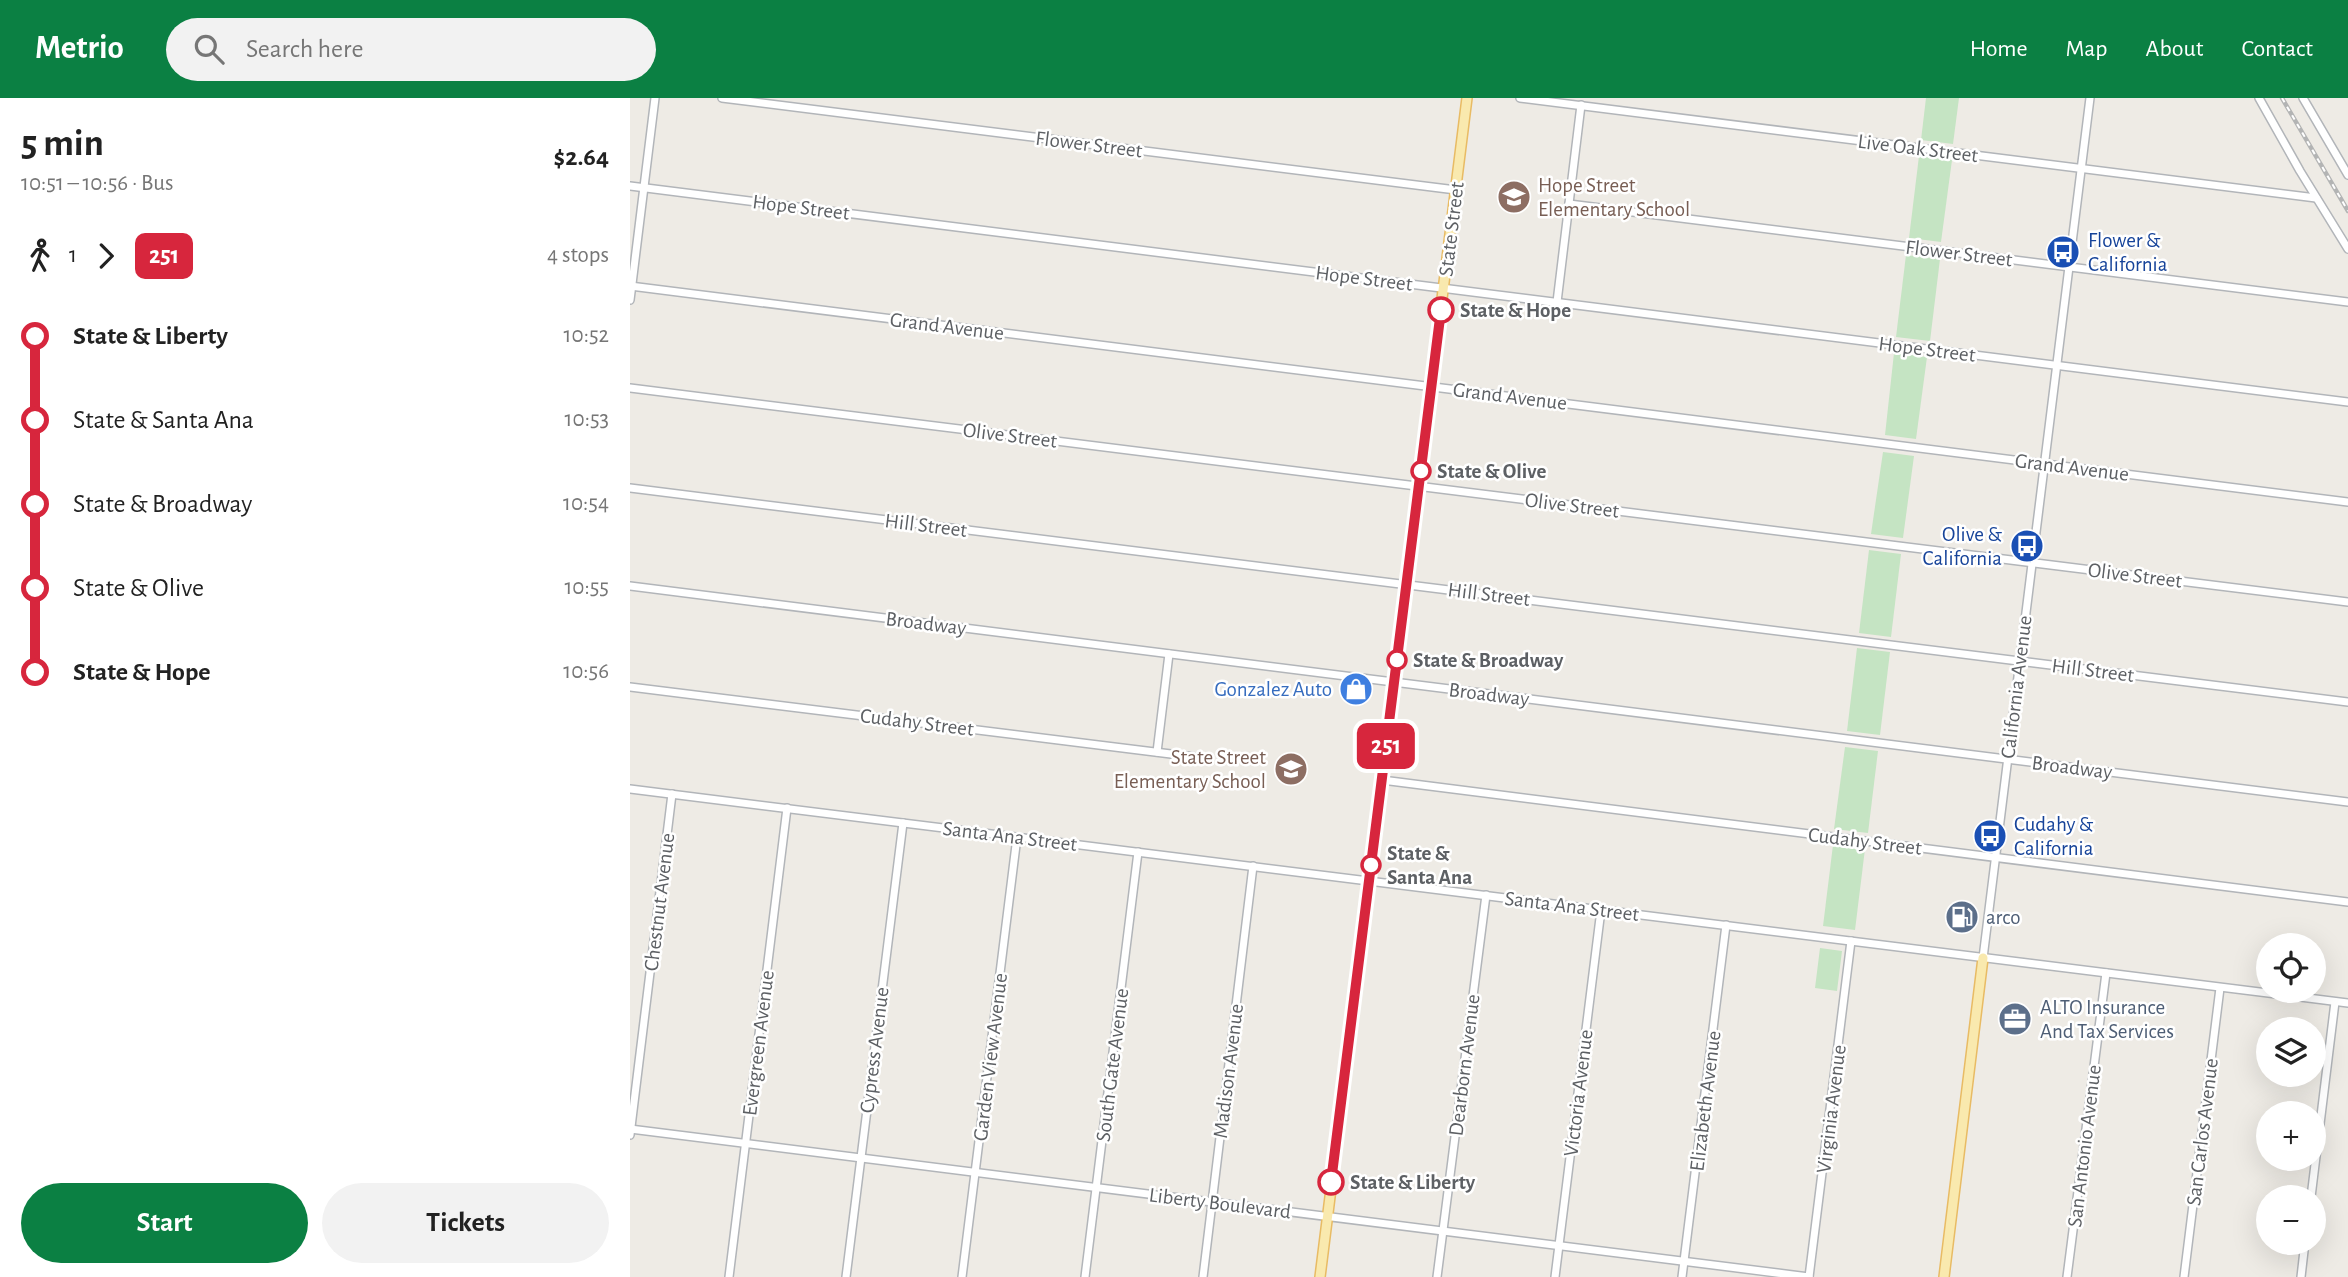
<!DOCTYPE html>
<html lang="en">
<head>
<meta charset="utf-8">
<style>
  :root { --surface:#fff; --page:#f2f2f2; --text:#222; --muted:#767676; --accent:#0b8043 }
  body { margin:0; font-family:"Alegreya Sans",sans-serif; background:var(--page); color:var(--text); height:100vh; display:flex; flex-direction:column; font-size:26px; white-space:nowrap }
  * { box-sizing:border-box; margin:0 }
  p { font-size:23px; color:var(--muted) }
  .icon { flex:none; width:38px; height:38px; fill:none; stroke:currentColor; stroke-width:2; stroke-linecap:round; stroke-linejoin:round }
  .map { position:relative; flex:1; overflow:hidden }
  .side { display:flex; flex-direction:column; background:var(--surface); width:630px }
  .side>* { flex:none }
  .badge { padding:0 14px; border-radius:10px; font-size:24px; line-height:46px }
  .controls { position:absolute; left:1626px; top:835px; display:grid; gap:14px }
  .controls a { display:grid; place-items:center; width:70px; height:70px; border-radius:50%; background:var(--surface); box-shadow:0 7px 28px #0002; font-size:35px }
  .map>.badge { position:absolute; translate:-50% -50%; box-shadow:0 0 0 4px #fff }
  .legs { display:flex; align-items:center; gap:10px; height:77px; padding:0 21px; font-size:23px }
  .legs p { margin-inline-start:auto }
  .summary { display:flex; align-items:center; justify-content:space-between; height:119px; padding:0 21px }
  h1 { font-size:38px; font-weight:600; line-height:52px }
  .primary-button { display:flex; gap:14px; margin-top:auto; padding:14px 21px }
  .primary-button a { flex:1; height:80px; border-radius:42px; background:var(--accent); color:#fff; font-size:28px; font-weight:600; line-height:80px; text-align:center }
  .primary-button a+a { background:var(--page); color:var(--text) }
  ul { padding:0 21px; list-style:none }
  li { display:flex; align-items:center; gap:24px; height:84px; font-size:26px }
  li i { display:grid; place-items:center; width:10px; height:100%; margin:0 9px; background:currentColor }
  li i::after { content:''; width:18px; height:18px; margin:-9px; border:5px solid; border-radius:50%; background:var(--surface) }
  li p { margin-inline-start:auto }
  li:first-child i { background:linear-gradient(#0000 50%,currentColor 0) }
  li:last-child i { background:linear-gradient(currentColor 50%,#0000 0) }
  header { display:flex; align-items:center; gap:42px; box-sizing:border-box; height:98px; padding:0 35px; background:var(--accent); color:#fff }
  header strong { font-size:33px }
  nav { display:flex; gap:38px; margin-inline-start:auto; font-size:24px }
  .search { width:490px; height:63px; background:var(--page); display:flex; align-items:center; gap:18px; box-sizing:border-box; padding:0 24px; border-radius:38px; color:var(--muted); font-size:26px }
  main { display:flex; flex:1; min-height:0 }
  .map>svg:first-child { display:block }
  .green { fill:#c5e4c3 }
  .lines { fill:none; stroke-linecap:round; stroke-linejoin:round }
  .minor-casing { stroke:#b2b5b9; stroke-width:10 }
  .major-casing { stroke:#e8bb64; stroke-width:12 }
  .minor { stroke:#fff; stroke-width:7 }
  .major { stroke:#f9e9ae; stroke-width:9 }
  .rail-casing { stroke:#b3b4b4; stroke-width:4.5 }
  .rail { stroke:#fff; stroke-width:2; stroke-dasharray:5; stroke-linecap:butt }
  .line-1-casing { stroke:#fff; stroke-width:16 }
  .line-1 { stroke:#d7263d; stroke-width:10 }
  .stop-1-dot { fill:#fff; stroke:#d7263d; stroke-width:3.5 }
  .labels { text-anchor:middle; stroke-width:5; stroke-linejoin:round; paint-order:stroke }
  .street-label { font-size:21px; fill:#5d6064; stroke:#fff }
  .education-label { font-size:21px; fill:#785e54; stroke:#fff; text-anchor:start }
  .transit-label { font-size:21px; fill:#164399; stroke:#fff; text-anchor:start }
  .stop-label { font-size:21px; font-weight:bold; fill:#5d6064; stroke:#fff; text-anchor:start }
  .shop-label { font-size:21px; fill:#366cbe; stroke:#fff; text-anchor:end }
  .service-label { font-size:21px; fill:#4e5e75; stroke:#fff; text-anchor:start }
</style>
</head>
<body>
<header>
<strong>Metrio</strong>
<div class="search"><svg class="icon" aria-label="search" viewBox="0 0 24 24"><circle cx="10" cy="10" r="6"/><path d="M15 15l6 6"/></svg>Search here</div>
<nav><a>Home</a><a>Map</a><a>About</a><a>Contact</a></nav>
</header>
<main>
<section class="side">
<div class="summary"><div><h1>5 min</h1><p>10:51 – 10:56 · Bus</p></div><b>$2.64</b></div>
<div class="legs"><svg class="icon" aria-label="walk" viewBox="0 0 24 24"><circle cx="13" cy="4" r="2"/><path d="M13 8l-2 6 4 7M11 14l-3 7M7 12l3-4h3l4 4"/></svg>1<svg class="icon" aria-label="forward" viewBox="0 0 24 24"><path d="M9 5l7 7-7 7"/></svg><b class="badge" style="background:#d7263d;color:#fff">251</b><p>4 stops</p></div>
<ul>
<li><i style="color:#d7263d"></i><b>State &amp; Liberty</b><p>10:52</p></li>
<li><i style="color:#d7263d"></i><span>State &amp; Santa Ana</span><p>10:53</p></li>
<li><i style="color:#d7263d"></i><span>State &amp; Broadway</span><p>10:54</p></li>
<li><i style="color:#d7263d"></i><span>State &amp; Olive</span><p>10:55</p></li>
<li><i style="color:#d7263d"></i><b>State &amp; Hope</b><p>10:56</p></li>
</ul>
<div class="primary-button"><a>Start</a><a>Tickets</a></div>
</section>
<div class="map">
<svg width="1718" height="1179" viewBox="0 0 1718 1179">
  <rect width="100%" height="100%" fill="#eeebe5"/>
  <g class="green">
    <polygon points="1296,0 1329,0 1323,46 1291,42"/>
    <polygon points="1289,58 1322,62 1311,144 1279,140"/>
    <polygon points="1276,157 1310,161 1300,243 1266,239"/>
    <polygon points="1264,255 1297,259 1286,341 1255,337"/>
    <polygon points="1253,354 1284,358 1273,440 1241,436"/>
    <polygon points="1239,452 1271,456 1261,539 1229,535"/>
    <polygon points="1227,550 1260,554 1250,637 1217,633"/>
    <polygon points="1215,649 1248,653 1238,735 1204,731"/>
    <polygon points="1203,747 1235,751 1225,832 1193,828"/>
    <polygon points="1190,850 1212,853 1207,893 1185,890"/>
  </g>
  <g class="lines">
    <defs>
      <g id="minor">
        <polyline points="92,0 826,92"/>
        <polyline points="890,0 1686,100"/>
        <polyline points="1629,0 1670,73 1718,151"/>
        <polyline points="1673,0 1718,77"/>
        <polyline points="0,88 1718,304"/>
        <polyline points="939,106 1718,204"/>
        <polyline points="0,188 1718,404"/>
        <polyline points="0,202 25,0"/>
        <polyline points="927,204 951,7"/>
        <polyline points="0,290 1718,504"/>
        <polyline points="0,390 1718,604"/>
        <polyline points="0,488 1718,704"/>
        <polyline points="0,589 573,660"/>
        <polyline points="527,654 539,556"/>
        <polyline points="752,682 1718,804"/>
        <polyline points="0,691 1718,905"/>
        <polyline points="1353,860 1460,0"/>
        <polyline points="0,1031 1179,1179"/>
        <polyline points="0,1037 42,696"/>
        <polyline points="1681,1099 1705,904"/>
        <polyline points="99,1179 157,710"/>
        <polyline points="216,1179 273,725"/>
        <polyline points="332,1179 387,739"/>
        <polyline points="455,1179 508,754"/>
        <polyline points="573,1179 623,768"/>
        <polyline points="807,1179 856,797"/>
        <polyline points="925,1179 971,812"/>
        <polyline points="1052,1179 1096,827"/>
        <polyline points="1179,1179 1221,843"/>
        <polyline points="1437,1179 1476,875"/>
        <polyline points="1554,1179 1590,890"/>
        <polyline points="1671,1179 1675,1144"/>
      </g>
      <g id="major">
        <polyline points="690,1179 837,0"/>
        <polyline points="1314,1179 1353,860"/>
      </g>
    </defs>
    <use href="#minor" class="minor-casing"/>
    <use href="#major" class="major-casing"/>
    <use href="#minor" class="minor"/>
    <use href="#major" class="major"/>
    <defs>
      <polyline id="rail" points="1652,0 1718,113"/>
    </defs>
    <use href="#rail" class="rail-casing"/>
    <use href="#rail" class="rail"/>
  </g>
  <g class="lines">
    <defs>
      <polyline id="line-1" points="701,1084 811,212"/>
    </defs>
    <use href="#line-1" class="line-1-casing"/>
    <use href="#line-1" class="line-1"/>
  </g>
  <defs>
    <symbol id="school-disc" viewBox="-11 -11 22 22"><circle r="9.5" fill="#8d6e63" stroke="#fff"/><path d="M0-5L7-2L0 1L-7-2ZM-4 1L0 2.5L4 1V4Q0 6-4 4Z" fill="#fff"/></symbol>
    <symbol id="bus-disc" viewBox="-11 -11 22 22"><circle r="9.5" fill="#1a4fb4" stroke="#fff"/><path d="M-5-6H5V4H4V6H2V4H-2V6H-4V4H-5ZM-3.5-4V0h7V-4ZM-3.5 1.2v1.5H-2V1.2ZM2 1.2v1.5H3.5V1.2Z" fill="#fff"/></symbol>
    <symbol id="shop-disc" viewBox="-11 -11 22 22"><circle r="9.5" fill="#3f7fe0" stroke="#fff"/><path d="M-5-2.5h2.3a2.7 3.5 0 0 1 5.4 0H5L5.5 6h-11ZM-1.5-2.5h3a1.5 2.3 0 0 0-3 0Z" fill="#fff"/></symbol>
    <symbol id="fuel-disc" viewBox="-11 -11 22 22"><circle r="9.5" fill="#5c6f8a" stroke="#fff"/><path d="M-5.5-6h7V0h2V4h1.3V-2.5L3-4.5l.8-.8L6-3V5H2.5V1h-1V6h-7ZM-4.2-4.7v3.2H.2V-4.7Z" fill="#fff"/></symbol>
    <symbol id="office-disc" viewBox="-11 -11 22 22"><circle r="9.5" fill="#5c6f8a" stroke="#fff"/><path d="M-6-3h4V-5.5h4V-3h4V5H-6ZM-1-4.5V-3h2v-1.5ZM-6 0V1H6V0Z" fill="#fff"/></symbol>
  </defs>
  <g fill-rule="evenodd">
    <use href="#school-disc" x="865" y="80" width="38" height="38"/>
    <use href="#bus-disc" x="1414" y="135" width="38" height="38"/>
    <use href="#bus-disc" x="1378" y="429" width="38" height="38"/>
    <use href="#shop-disc" x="707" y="572" width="38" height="38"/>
    <use href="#school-disc" x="642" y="652" width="38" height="38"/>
    <use href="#bus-disc" x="1341" y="719" width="38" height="38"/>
    <use href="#fuel-disc" x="1313" y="800" width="38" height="38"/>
    <use href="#office-disc" x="1366" y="902" width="38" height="38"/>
  </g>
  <g class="stop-1-dot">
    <circle cx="811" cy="212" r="12"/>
    <circle cx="791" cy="373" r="9"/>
    <circle cx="767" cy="562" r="9"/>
    <circle cx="741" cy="767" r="9"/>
    <circle cx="701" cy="1084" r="12"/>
  </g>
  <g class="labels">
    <g class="street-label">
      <text transform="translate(459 46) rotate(7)" y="7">Flower Street</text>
      <text transform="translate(1288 50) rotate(7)" y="7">Live Oak Street</text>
      <text transform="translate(171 109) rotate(7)" y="7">Hope Street</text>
      <text transform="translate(821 131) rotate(-83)" y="7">State Street</text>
      <text transform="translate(1329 155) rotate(7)" y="7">Flower Street</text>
      <text transform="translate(734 180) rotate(7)" y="7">Hope Street</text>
      <text transform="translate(317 228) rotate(7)" y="7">Grand Avenue</text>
      <text transform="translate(1297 251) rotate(7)" y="7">Hope Street</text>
      <text transform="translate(880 298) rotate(7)" y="7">Grand Avenue</text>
      <text transform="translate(380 337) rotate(7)" y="7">Olive Street</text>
      <text transform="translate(1442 369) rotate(7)" y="7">Grand Avenue</text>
      <text transform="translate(942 407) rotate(7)" y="7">Olive Street</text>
      <text transform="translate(296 427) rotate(7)" y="7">Hill Street</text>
      <text transform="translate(1505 477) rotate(7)" y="7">Olive Street</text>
      <text transform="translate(859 496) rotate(7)" y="7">Hill Street</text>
      <text transform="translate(296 525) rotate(7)" y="7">Broadway</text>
      <text transform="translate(1463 572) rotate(7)" y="7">Hill Street</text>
      <text transform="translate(1386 589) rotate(-83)" y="7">California Avenue</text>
      <text transform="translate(859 596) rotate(7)" y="7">Broadway</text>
      <text transform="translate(287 624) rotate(7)" y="7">Cudahy Street</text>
      <text transform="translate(1442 669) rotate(7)" y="7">Broadway</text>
      <text transform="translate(380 738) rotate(7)" y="7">Santa Ana Street</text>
      <text transform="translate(1235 743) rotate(7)" y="7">Cudahy Street</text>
      <text transform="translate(29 804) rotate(-83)" y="7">Chestnut Avenue</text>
      <text transform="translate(942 808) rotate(7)" y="7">Santa Ana Street</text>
      <text transform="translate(128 945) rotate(-83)" y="7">Evergreen Avenue</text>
      <text transform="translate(244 952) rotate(-83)" y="7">Cypress Avenue</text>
      <text transform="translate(360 959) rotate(-83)" y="7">Garden View Avenue</text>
      <text transform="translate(482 967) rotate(-83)" y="7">South Gate Avenue</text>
      <text transform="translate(834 967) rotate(-83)" y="7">Dearborn Avenue</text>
      <text transform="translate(598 973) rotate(-83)" y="7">Madison Avenue</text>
      <text transform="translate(948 995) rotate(-83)" y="7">Victoria Avenue</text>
      <text transform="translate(1075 1003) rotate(-83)" y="7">Elizabeth Avenue</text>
      <text transform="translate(1201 1011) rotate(-83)" y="7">Virginia Avenue</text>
      <text transform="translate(1572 1034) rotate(-83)" y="7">San Carlos Avenue</text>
      <text transform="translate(1454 1048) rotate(-83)" y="7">San Antonio Avenue</text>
      <text transform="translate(590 1105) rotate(7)" y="7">Liberty Boulevard</text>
    </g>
    <g class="education-label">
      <text x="908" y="94">Hope Street<tspan x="908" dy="24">Elementary School</tspan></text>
      <text x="636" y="666" text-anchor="end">State Street<tspan x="636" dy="24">Elementary School</tspan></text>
    </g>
    <g class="transit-label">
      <text x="1458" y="149">Flower &amp;<tspan x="1458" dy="24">California</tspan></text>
      <text x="1372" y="443" text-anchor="end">Olive &amp;<tspan x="1372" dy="24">California</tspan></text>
      <text x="1384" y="733">Cudahy &amp;<tspan x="1384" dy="24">California</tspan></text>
    </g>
    <g class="stop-label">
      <text x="830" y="219">State &amp; Hope</text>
      <text x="807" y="380">State &amp; Olive</text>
      <text x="783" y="569">State &amp; Broadway</text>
      <text x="757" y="762">State &amp;<tspan x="757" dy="24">Santa Ana</tspan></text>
      <text x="720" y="1091">State &amp; Liberty</text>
    </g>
    <g class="shop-label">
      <text x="702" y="598">Gonzalez Auto</text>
    </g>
    <g class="service-label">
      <text x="1356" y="826">arco</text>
      <text x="1410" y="916">ALTO Insurance<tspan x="1410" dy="24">And Tax Services</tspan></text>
    </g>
  </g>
</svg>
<div class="controls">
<a><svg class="icon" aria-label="locate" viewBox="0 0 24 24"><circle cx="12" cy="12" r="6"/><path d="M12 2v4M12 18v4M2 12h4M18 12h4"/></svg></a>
<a><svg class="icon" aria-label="layers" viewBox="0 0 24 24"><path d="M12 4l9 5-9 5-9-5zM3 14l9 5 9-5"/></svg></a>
<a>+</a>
<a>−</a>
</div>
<b class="badge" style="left:756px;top:648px;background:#d7263d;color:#fff">251</b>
</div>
</main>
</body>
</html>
